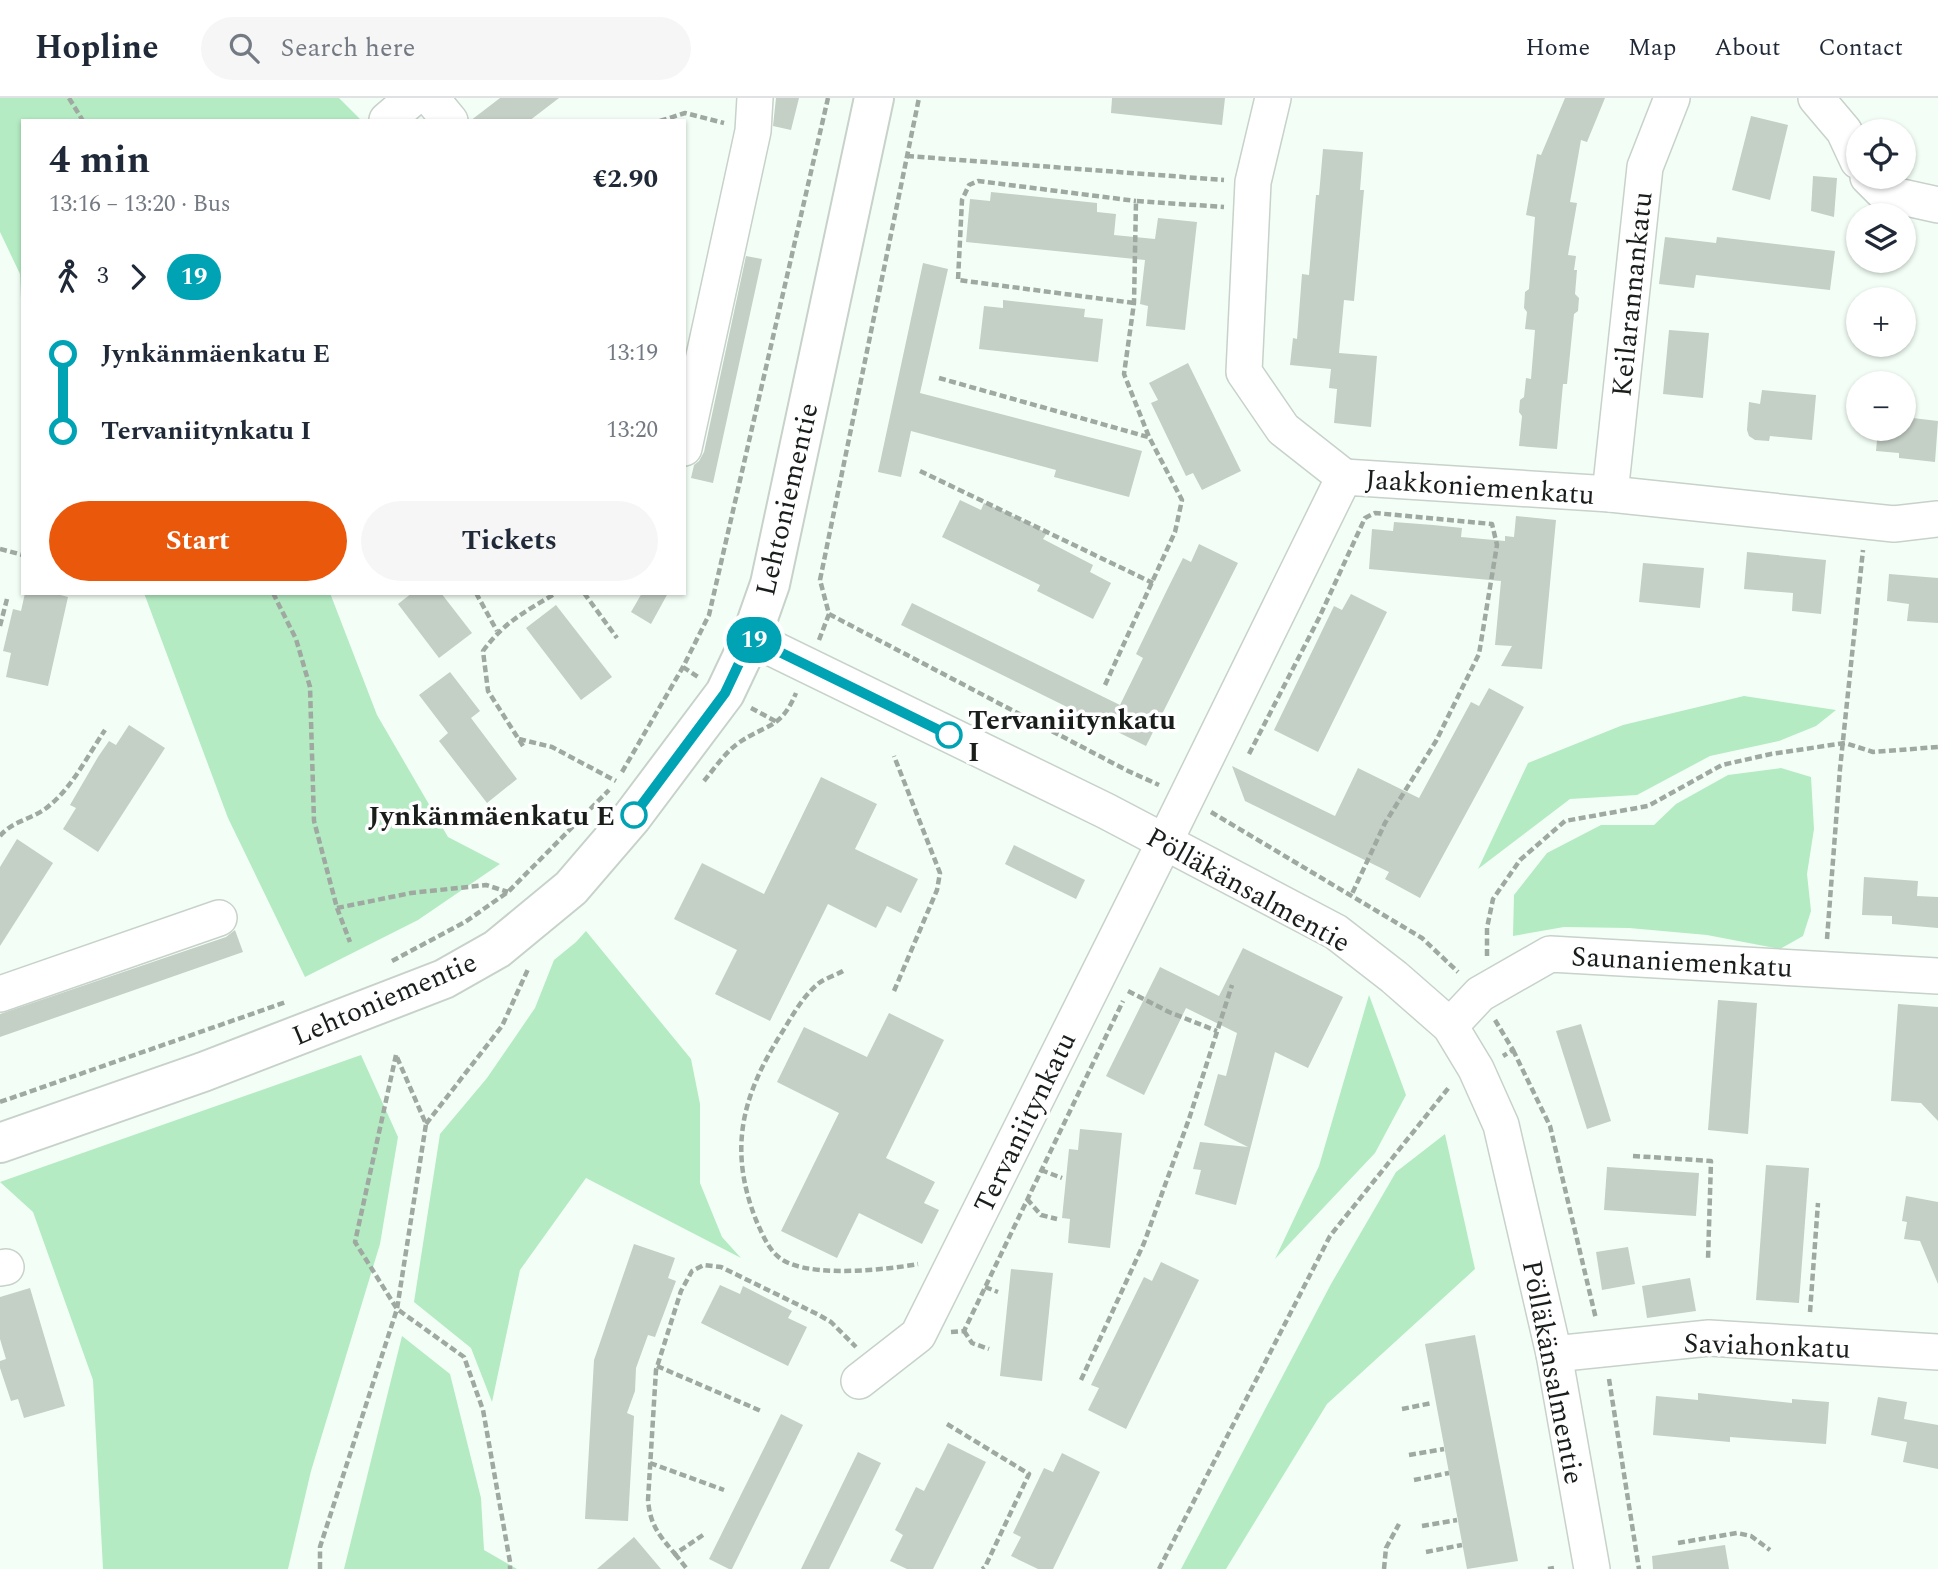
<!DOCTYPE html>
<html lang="en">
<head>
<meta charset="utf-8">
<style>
  :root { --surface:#fff; --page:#f6f6f7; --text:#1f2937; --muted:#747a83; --line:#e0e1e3; --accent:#ea580c }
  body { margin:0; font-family:Spectral,serif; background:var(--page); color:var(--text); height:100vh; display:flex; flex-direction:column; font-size:26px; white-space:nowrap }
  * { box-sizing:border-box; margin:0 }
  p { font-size:23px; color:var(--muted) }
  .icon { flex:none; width:38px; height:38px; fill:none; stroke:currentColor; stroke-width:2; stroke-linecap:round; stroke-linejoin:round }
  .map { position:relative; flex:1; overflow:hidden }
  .side { position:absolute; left:21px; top:21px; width:665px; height:476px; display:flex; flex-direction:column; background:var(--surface); border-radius:0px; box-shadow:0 2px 5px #0004 }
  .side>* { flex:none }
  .badge { padding:0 14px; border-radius:23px; font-size:24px; line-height:46px }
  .tools { position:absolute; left:1846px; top:21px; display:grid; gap:14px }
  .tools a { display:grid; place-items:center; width:70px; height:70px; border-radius:50%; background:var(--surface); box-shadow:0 2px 5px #0004; font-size:35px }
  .map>.badge { position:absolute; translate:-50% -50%; box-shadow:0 0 0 4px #fff }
  .legs { display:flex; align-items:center; gap:10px; height:77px; padding:0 28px; font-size:23px }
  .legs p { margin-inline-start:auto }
  .summary { display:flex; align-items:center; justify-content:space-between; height:119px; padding:0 28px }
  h1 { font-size:38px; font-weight:700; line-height:52px }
  .action { display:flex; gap:14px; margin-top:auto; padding:14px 28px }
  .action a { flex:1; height:80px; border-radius:42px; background:var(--accent); color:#fff; font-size:28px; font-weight:700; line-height:80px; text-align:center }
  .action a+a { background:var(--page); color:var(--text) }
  ul { padding:0 28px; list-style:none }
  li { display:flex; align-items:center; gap:24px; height:77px; font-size:26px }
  li i { display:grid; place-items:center; width:10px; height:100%; margin:0 9px; background:currentColor }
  li i::after { content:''; width:18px; height:18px; margin:-9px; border:5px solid; border-radius:50%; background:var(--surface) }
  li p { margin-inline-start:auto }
  li:first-child i { background:linear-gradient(#0000 50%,currentColor 0) }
  li:last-child i { background:linear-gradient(currentColor 50%,#0000 0) }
  header { display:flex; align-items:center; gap:42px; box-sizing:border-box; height:98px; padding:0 35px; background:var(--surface); border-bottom:2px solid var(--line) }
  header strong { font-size:33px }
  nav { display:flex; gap:38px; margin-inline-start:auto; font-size:24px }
  .search { width:490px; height:63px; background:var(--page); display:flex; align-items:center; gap:18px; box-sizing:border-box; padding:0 24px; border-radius:38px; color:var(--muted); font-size:26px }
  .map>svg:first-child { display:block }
  .green { fill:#b4ebc3 }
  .building { fill:#c4cfc6 }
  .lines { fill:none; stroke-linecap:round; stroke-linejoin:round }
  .minor-casing { stroke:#c7d2ca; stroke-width:38 }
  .major-casing { stroke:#c7d2ca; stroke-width:42 }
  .path { stroke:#9fa8a1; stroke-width:4.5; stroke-dasharray:7 3.5; stroke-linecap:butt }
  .minor { stroke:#fff; stroke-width:35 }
  .major { stroke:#fff; stroke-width:38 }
  .line-1-casing { stroke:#fff; stroke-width:16 }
  .line-1 { stroke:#00a3b4; stroke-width:10 }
  .stop-1-dot { fill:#fff; stroke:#00a3b4; stroke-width:3.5 }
  .labels { text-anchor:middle; stroke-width:7; stroke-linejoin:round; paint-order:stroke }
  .street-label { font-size:28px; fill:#1a1e1b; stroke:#fff }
  .stop-label { font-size:28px; font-weight:bold; fill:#1a1e1b; stroke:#fff; text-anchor:start }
</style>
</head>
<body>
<header>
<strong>Hopline</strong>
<div class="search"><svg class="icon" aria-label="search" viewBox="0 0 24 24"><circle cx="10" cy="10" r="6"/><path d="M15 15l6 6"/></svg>Search here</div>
<nav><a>Home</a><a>Map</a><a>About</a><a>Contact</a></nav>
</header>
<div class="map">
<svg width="1938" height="1471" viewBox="0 0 1938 1471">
  <rect width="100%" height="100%" fill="#f3fff6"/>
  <g class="green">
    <polygon points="0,0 339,0 362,23 23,23 23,253 20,176 0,134"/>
    <polygon points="144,495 330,495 377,617 448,739 500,766 418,822 305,879 228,720"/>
    <polygon points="1744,598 1836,612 1816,628 1779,643 1710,658 1637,697 1570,701 1478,771 1528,665 1623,627"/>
    <polygon points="1781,670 1811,679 1814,731 1807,776 1811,813 1803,838 1780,851 1707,837 1629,830 1564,829 1513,838 1514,797 1547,755 1601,727 1654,727 1676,706 1728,677"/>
    <polygon points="586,833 691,961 700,1006 700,1085 722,1139 741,1160 586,1080 520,1172 492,1304 471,1250 414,1204 440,1036 487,980 535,910 554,862 576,844"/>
    <polygon points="1369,897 1406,997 1375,1055 1275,1161 1319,1068"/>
    <polygon points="361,957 398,1039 380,1146 311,1373 288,1471 103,1471 93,1282 33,1114 0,1084"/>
    <polygon points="1445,1036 1475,1171 1327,1306 1226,1471 1181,1471 1331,1186 1396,1074"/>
    <polygon points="402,1238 450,1276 481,1400 484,1452 517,1471 344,1471"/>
  </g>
  <g class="building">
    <polygon points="500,0 559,0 529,23 470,23"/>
    <polygon points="776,0 799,0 791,32 773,28"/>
    <polygon points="1112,0 1225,0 1222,27 1111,15"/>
    <polygon points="1565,0 1605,0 1587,44 1581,42 1570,104 1577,105 1568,157 1576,158 1574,172 1577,172 1575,196 1579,200 1578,213 1574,216 1567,286 1563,286 1557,351 1519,348 1522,318 1519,314 1520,302 1524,299 1526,280 1531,281 1535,232 1525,231 1527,214 1524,210 1525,194 1529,191 1535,119 1526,117 1537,56 1541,57"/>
    <polygon points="1751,18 1788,27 1770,102 1732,92"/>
    <polygon points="1323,51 1363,54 1360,92 1364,92 1354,203 1344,202 1339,255 1377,258 1371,329 1334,325 1337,291 1329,290 1331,271 1290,267 1293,240 1297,241 1302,176 1309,177 1316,97 1319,97"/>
    <polygon points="1813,78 1837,80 1834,119 1811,113"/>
    <polygon points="991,94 1097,105 1097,114 1116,116 1114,137 1155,141 1158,120 1197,124 1185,232 1146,228 1148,208 1140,206 1145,162 966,144 970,101 990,103"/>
    <polygon points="1665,139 1716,145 1717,139 1835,153 1830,192 1696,177 1694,190 1659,186"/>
    <polygon points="746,158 762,161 713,385 691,380 694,367 699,363 704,354"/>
    <polygon points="923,165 948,171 920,295 1142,353 1129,399 1054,379 1056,372 911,333 901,379 878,374"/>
    <polygon points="1003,202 1085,211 1084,219 1103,221 1098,264 979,251 984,208 1003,210"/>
    <polygon points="1669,232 1709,235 1703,300 1663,296"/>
    <polygon points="1188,265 1241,373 1202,392 1193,375 1186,378 1151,305 1158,302 1149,285"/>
    <polygon points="1762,292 1816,297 1812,342 1770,338 1769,343 1755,342 1749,338 1747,332 1749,304 1760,306"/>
    <polygon points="1904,319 1938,323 1935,364 1899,360 1899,355 1876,353 1878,331 1904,331"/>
    <polygon points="960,402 981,412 984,405 1003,413 1047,435 1043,441 1093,467 1090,474 1111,485 1093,521 1037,493 1040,487 942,439"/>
    <polygon points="1516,418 1556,422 1542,571 1501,568 1512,548 1495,547 1501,483 1369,471 1372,431 1393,433 1394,424 1433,427 1462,430 1461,439 1505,443 1505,438 1514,439"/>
    <polygon points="1199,446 1238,465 1146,648 901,527 912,505 1120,607 1143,560 1136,556 1167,492 1183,460 1191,464"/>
    <polygon points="1747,454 1826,462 1821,516 1792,513 1793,495 1744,491"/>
    <polygon points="1643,465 1704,470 1700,510 1639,504"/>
    <polygon points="1889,476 1938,480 1938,525 1907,523 1909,506 1887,503"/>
    <polygon points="25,495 53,495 68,499 48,588 6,579 11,555 3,553 13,511 21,513"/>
    <polygon points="412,495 441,495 472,535 439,560 398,506"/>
    <polygon points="642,495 668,495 651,526 631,514"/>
    <polygon points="1351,496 1387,514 1318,654 1274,632 1334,508 1342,512"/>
    <polygon points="556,507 612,579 581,602 526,530"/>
    <polygon points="450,574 480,613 471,620 517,681 487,705 439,643 448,635 419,597"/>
    <polygon points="1489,590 1524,609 1420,800 1385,781 1389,774 1245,703 1232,668 1335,718 1358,670 1419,700 1471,604 1479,608"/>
    <polygon points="129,627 165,650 98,754 63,731 76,710 70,707 98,659 109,643 116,647"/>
    <polygon points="821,679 877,706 855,751 918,781 901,815 887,808 876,830 828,806 770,923 715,896 737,852 674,821 702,765 764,796"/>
    <polygon points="17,741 53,765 0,848 0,769"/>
    <polygon points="1014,747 1085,782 1076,801 1005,766"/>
    <polygon points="1864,779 1918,783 1917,798 1938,799 1938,830 1892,826 1892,818 1862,817"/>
    <polygon points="235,832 243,854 0,939 0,916 226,839"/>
    <polygon points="1243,850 1343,899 1308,970 1275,954 1236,1107 1195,1096 1201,1072 1193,1071 1200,1044 1248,1049 1204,1027 1218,976 1226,978 1237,935 1186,910 1144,997 1106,978 1160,869 1219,898"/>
    <polygon points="1718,902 1757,905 1748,1036 1708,1032"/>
    <polygon points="1898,906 1938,909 1938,1023 1921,1005 1891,1003"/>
    <polygon points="889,915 944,942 886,1060 935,1084 924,1105 939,1112 922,1146 859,1115 837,1160 781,1133 839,1015 777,984 804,929 867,959"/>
    <polygon points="1581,926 1611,1023 1587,1031 1556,933"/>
    <polygon points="1080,1031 1122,1035 1110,1150 1068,1145 1070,1121 1062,1120 1069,1051 1078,1052"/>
    <polygon points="1766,1067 1809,1070 1799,1205 1756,1202"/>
    <polygon points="1607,1069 1699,1075 1696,1118 1604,1112"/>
    <polygon points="1906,1098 1938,1104 1938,1186 1920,1143 1904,1141 1907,1124 1902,1123"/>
    <polygon points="634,1146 675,1160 668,1180 676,1183 655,1239 648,1237 636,1270 635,1293 627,1315 634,1318 628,1423 585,1421 594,1262"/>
    <polygon points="1628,1149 1635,1186 1602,1192 1596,1154"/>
    <polygon points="1161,1164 1199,1182 1126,1331 1088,1312 1099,1290 1091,1287 1144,1179 1152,1183"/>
    <polygon points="1011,1171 1053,1175 1042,1283 1000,1278"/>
    <polygon points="1690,1180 1696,1213 1647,1220 1642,1188"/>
    <polygon points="720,1187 740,1196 743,1188 792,1213 788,1220 807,1229 788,1268 701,1225"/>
    <polygon points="30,1190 65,1308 24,1320 18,1301 11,1303 0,1270 0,1263 6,1261 0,1241 0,1199"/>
    <polygon points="1475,1237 1518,1463 1467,1471 1425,1246"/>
    <polygon points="1698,1295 1792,1305 1792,1301 1829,1304 1826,1346 1730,1339 1730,1344 1653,1337 1656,1298 1698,1302"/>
    <polygon points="1878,1299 1907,1304 1904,1321 1938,1327 1938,1371 1903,1364 1907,1344 1871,1337"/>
    <polygon points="781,1316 803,1327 732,1471 729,1471 709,1461"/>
    <polygon points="948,1345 986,1364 933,1471 907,1471 890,1463 903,1437 895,1432 916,1389 924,1393"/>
    <polygon points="858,1354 881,1365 829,1471 801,1471"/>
    <polygon points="1062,1355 1100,1374 1053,1471 1038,1471 1011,1458 1021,1439 1013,1435 1044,1370 1053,1374"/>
    <polygon points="634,1439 661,1471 597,1471"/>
    <polygon points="1725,1447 1729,1471 1653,1471 1652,1458"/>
  </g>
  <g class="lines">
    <defs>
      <g id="minor">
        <polyline points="431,0 450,23"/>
        <polyline points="1273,0 1253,84 1244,274 1283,331 1344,379"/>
        <polyline points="1816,0 1844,33 1858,63"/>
        <polyline points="387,22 413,0"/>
        <polyline points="1868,79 1884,95 1938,107"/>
        <polyline points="684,350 753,33 755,0"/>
        <polyline points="1610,396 1645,69 1672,0"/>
        <polyline points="751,540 1106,713 1336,834 1394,879 1450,928 1476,971 1501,1027 1554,1256 1592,1471"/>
        <polyline points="0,896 219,820"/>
        <polyline points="1450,928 1480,896 1550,856 1938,878"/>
        <polyline points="0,1170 6,1169"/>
        <polyline points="1554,1256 1709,1240 1938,1254"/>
        <polyline points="859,1283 918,1237 1164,745 1344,379 1610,396 1894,426 1938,421"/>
      </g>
      <polyline id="major" points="0,1045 203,974 444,881 497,851 571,790 632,719 725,595 751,540 770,486 874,0"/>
    </defs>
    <use href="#minor" class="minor-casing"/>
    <use href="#major" class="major-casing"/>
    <g class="path">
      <polyline points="69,0 83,23"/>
      <polyline points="660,23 685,15 724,25"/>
      <polyline points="907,58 1224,82"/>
      <polyline points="1134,205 958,182 962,102 969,87 978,83 1136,103"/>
      <polyline points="939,280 1148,339"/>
      <polyline points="920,373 1153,485"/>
      <polyline points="0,451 23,457"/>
      <polyline points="273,495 296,541 310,589 314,723 337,810 350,844"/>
      <polyline points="476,495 497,533"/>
      <polyline points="584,495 617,540"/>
      <polyline points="829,516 1126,672 1159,687"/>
      <polyline points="0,528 7,501"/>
      <polyline points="819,542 829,516 820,482 919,0"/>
      <polyline points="683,569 698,579"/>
      <polyline points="1105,587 1175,434 1182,402 1149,339 1124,276 1134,205 1136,103 1224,109"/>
      <polyline points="751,610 777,624"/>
      <polyline points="519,641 552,649 616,683"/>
      <path d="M523,648L488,593L483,553C505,523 525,514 556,495"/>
      <polyline points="1249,656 1319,520 1365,420 1375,415 1492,426 1497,447 1479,556 1436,643 1385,725 1351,798"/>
      <polyline points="622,674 683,569 709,517 828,0"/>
      <path d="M704,683C714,671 724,656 737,646C766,625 780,633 796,595"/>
      <polyline points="1211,714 1422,840 1458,874"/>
      <path d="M0,738C13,722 35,721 50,707C73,688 88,657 105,632"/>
      <polyline points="337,810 411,795 486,787 508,794"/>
      <polyline points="1827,841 1840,671 1863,452"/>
      <polyline points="1487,858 1487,830 1493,801 1520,762 1565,723 1648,708 1722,667 1771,656 1845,645 1873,654 1938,649"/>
      <polyline points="392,863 465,824 508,794 609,692"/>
      <path d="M843,873C836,877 826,880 819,885C803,898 792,918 781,936C742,998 728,1051 756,1122C764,1140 771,1159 791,1166C822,1178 886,1172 918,1166"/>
      <polyline points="894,893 937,792 940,775 894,658"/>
      <polyline points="1128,893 1169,914 1217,933"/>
      <polyline points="1495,922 1513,952 1503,958"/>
      <polyline points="1513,952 1550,1028 1596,1221"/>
      <polyline points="396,957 355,1144 397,1211 464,1259 483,1312 510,1464 510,1471"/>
      <polyline points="0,1004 286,904"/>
      <polyline points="426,1026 502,928 529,869"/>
      <polyline points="1633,1058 1711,1063 1708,1162"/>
      <polyline points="1041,1072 1062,1080"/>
      <polyline points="1027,1101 1041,1117 1057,1121"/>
      <polyline points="985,1189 998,1194"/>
      <polyline points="1810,1214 1818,1105"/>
      <polyline points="964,1233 972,1245 989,1251"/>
      <polyline points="951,1234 964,1233 1123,903"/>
      <polyline points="657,1268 761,1313"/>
      <polyline points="1609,1281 1639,1471"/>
      <polyline points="1081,1282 1144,1145 1189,1021 1232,887"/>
      <polyline points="1402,1311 1432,1305"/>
      <polyline points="947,1326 1029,1376 985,1469 982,1471"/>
      <polyline points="1409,1357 1444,1351"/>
      <polyline points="650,1365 724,1392"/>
      <polyline points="1414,1382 1449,1375"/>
      <polyline points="1422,1428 1457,1422"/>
      <path d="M703,1437L675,1456C659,1437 650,1427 648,1402L656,1272L681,1193L692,1173L704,1167L721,1169L819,1217L831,1224L856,1249"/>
      <polyline points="1678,1445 1737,1435 1751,1438 1770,1452"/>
      <polyline points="1426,1454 1462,1447"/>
      <polyline points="675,1456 687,1471"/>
      <polyline points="320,1471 320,1449 397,1211 426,1026 396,957"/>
      <polyline points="1159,1471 1330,1138 1450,988"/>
      <polyline points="1384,1471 1386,1450 1399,1426"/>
      <polyline points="1548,1471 1554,1470"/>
    </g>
    <use href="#minor" class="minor"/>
    <use href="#major" class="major"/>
  </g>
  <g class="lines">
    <defs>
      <polyline id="line-1" points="634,717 725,595 751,540 949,637"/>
    </defs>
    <use href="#line-1" class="line-1-casing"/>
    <use href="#line-1" class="line-1"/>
  </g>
  <g class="stop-1-dot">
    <circle cx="949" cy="637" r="12"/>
    <circle cx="634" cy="717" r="12"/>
  </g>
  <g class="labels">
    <g class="street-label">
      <text transform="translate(1631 196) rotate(-84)" y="10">Keilarannankatu</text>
      <text transform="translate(1480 388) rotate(4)" y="10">Jaakkoniemenkatu</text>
      <text transform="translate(786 401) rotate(-77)" y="10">Lehtoniementie</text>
      <text transform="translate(1249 791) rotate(29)" y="10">Pölläkänsalmentie</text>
      <text transform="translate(1682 863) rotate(3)" y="10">Saunaniemenkatu</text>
      <text transform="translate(384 900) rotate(-23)" y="10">Lehtoniementie</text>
      <text transform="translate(1024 1024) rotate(-64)" y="10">Tervaniitynkatu</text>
      <text transform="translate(1767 1247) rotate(2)" y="10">Saviahonkatu</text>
      <text transform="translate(1554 1274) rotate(79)" y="10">Pölläkänsalmentie</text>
    </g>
    <g class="stop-label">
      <text x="968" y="631">Tervaniitynkatu<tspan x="968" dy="32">I</tspan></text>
      <text x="615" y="727" text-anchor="end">Jynkänmäenkatu E</text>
    </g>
  </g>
</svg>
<div class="tools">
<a><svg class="icon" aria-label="locate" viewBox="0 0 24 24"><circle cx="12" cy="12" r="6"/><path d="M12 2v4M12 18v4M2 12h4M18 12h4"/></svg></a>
<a><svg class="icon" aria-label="layers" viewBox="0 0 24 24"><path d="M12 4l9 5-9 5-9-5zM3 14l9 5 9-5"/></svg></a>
<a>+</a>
<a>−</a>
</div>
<b class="badge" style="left:754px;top:542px;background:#00a3b4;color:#fff">19</b>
<section class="side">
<div class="summary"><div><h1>4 min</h1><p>13:16 – 13:20 · Bus</p></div><b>€2.90</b></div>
<div class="legs"><svg class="icon" aria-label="walk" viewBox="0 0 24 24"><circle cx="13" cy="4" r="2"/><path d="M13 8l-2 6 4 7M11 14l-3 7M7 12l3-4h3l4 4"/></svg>3<svg class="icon" aria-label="forward" viewBox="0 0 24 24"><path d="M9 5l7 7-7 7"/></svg><b class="badge" style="background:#00a3b4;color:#fff">19</b></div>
<ul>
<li><i style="color:#00a3b4"></i><b>Jynkänmäenkatu E</b><p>13:19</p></li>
<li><i style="color:#00a3b4"></i><b>Tervaniitynkatu I</b><p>13:20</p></li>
</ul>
<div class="action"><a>Start</a><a>Tickets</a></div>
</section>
</div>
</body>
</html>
